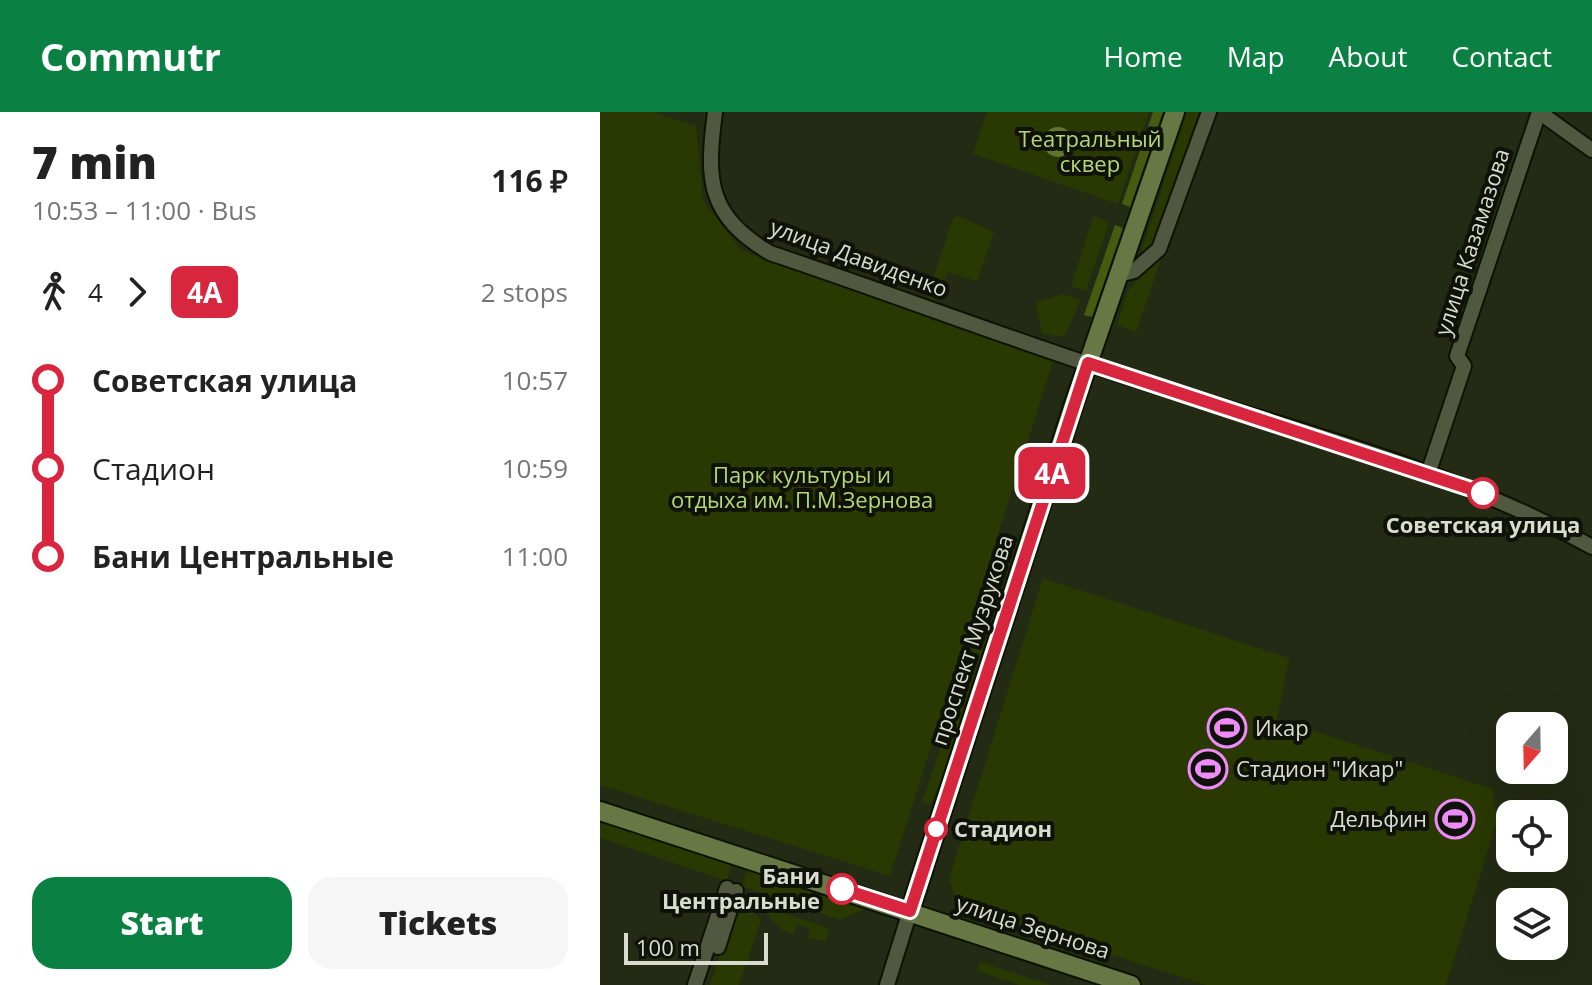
<!DOCTYPE html>
<html lang="en">
<head>
<meta charset="utf-8">
<style>
  :root { --surface:#fff; --page:#f6f6f6; --text:#222; --muted:#767676; --accent:#0b8043 }
  body { margin:0; font-family:"Open Sans",sans-serif; background:var(--page); color:var(--text); height:100vh; display:flex; flex-direction:column; font-size:30px; white-space:nowrap }
  * { box-sizing:border-box; margin:0 }
  p { font-size:26px; color:var(--muted) }
  .icon { flex:none; width:44px; height:44px; fill:none; stroke:currentColor; stroke-width:2; stroke-linecap:round; stroke-linejoin:round }
  .map { position:relative; flex:1; overflow:hidden }
  .drawer { display:flex; flex-direction:column; background:var(--surface); width:600px }
  .drawer>* { flex:none }
  .badge { padding:0 16px; border-radius:12px; font-size:28px; line-height:52px }
  .needle { width:52px; rotate:200deg }
  .tools { position:absolute; left:896px; top:600px; display:grid; gap:16px }
  .tools a { display:grid; place-items:center; width:72px; height:72px; border-radius:16px; background:var(--surface); box-shadow:0 8px 32px #0002; font-size:40px }
  .scale { position:absolute; left:24px; bottom:20px; width:144px; box-sizing:border-box; padding-left:8px; border:4px solid #d8ddcf; border-top:0; font-size:22px; line-height:28px; white-space:nowrap; color:#d8ddcf; -webkit-text-stroke:6px #0e1208; paint-order:stroke }
  .map>.badge { position:absolute; translate:-50% -50%; box-shadow:0 0 0 4px #fff }
  .legs { display:flex; align-items:center; gap:12px; height:88px; padding:0 32px; font-size:26px }
  .legs p { margin-inline-start:auto }
  .head { display:flex; align-items:center; justify-content:space-between; height:136px; padding:0 32px }
  h1 { font-size:44px; font-weight:800; line-height:60px }
  .action { display:flex; gap:16px; margin-top:auto; padding:16px 32px }
  .action a { flex:1; height:92px; border-radius:24px; background:var(--accent); color:#fff; font-size:32px; font-weight:800; line-height:92px; text-align:center }
  .action a+a { background:var(--page); color:var(--text) }
  ul { padding:0 32px; list-style:none }
  li { display:flex; align-items:center; gap:28px; height:88px; font-size:30px }
  li i { display:grid; place-items:center; width:12px; height:100%; margin:0 10px; background:currentColor }
  li i::after { content:''; width:20px; height:20px; margin:-10px; border:6px solid; border-radius:50%; background:var(--surface) }
  li p { margin-inline-start:auto }
  li:first-child i { background:linear-gradient(#0000 50%,currentColor 0) }
  li:last-child i { background:linear-gradient(currentColor 50%,#0000 0) }
  header { display:flex; align-items:center; gap:48px; box-sizing:border-box; height:112px; padding:0 40px; background:var(--accent); color:#fff }
  header strong { font-size:38px }
  nav { display:flex; gap:44px; margin-inline-start:auto; font-size:28px }
  main { display:flex; flex:1; min-height:0 }
  .map>svg:first-child { display:block }
  .green { fill:#2a3802 }
  .forest { fill:#475b10 }
  .water { fill:#60752f }
  .lines { fill:none; stroke-linecap:round; stroke-linejoin:round }
  .minor-casing { stroke:#0d1301; stroke-width:18 }
  .major-casing { stroke:#0d1301; stroke-width:22 }
  .minor { stroke:#505940; stroke-width:14 }
  .major { stroke:#677845; stroke-width:18 }
  .line-1-casing { stroke:#fff; stroke-width:18 }
  .line-1 { stroke:#d7263d; stroke-width:12 }
  .stop-1-dot { fill:#fff; stroke:#d7263d; stroke-width:4 }
  .labels { text-anchor:middle; stroke-width:8; stroke-linejoin:round; paint-order:stroke }
  .park-label { font-size:22px; fill:#b7d775; stroke:#0e1208 }
  .street-label { font-size:22px; fill:#d8ddcf; stroke:#0e1208 }
  .stop-label { font-size:22px; font-weight:bold; fill:#d8ddcf; stroke:#0e1208 }
  .poi-label { font-size:22px; fill:#d8ddcf; stroke:#0e1208; text-anchor:start }
</style>
</head>
<body>
<header>
<strong>Commutr</strong>
<nav><a>Home</a><a>Map</a><a>About</a><a>Contact</a></nav>
</header>
<main>
<section class="drawer">
<div class="head"><div><h1>7 min</h1><p>10:53 – 11:00 · Bus</p></div><b>116 ₽</b></div>
<div class="legs"><svg class="icon" aria-label="walk" viewBox="0 0 24 24"><circle cx="13" cy="4" r="2"/><path d="M13 8l-2 6 4 7M11 14l-3 7M7 12l3-4h3l4 4"/></svg>4<svg class="icon" aria-label="forward" viewBox="0 0 24 24"><path d="M9 5l7 7-7 7"/></svg><b class="badge" style="background:#d7263d;color:#fff">4А</b><p>2 stops</p></div>
<ul>
<li><i style="color:#d7263d"></i><b>Советская улица</b><p>10:57</p></li>
<li><i style="color:#d7263d"></i><span>Стадион</span><p>10:59</p></li>
<li><i style="color:#d7263d"></i><b>Бани Центральные</b><p>11:00</p></li>
</ul>
<div class="action"><a>Start</a><a>Tickets</a></div>
</section>
<div class="map">
<svg width="992" height="873" viewBox="0 0 992 873">
  <rect width="100%" height="100%" fill="#232b14"/>
  <g class="green">
    <polygon points="0,0 53,0 96,14 103,88 141,138 453,249 290,764 0,673"/>
    <polygon points="387,0 549,0 518,92 373,42"/>
    <polygon points="587,0 599,0 554,134 539,146"/>
    <polygon points="494,103 509,111 486,179 471,174"/>
    <polygon points="358,104 394,120 377,169 347,160 338,191 327,185 353,106"/>
    <polygon points="564,139 536,220 517,213 528,179"/>
    <polygon points="463,182 481,188 464,225 442,222 436,191"/>
    <polygon points="443,466 689,546 677,607 893,677 897,709 846,873 606,873 359,794 349,767"/>
    <polygon points="377,524 387,527 344,662 330,693 322,690"/>
    <polygon points="0,708 131,750 127,769 0,726"/>
    <polygon points="148,756 267,796 240,808 142,774"/>
    <polygon points="139,786 161,808 139,873 110,873"/>
    <polygon points="164,794 230,817 226,829 207,826 210,817 197,812 194,822 182,818 163,798"/>
    <polygon points="380,850 451,873 419,873 377,859"/>
  </g>
  <g class="forest">
    <polygon points="553,0 563,0 530,95 522,92"/>
    <polygon points="515,113 523,116 492,205 484,203"/>
  </g>
  <circle class="water" cx="458" cy="30" r="15"/>
  <g class="lines">
    <defs>
      <g id="minor">
        <path d="M115,0C106,68 107,103 170,141C293,182 414,229 537,268C689,316 853,357 992,435"/>
        <polyline points="939,0 992,38"/>
        <polyline points="519,163 534,159 559,137 609,0"/>
        <polyline points="828,362 864,254 857,244 939,0"/>
        <polyline points="118,835 136,779"/>
        <polyline points="95,873 127,776"/>
        <polyline points="287,873 310,799"/>
      </g>
      <g id="major">
        <polyline points="0,699 531,873"/>
        <polyline points="310,799 475,289 575,0"/>
      </g>
    </defs>
    <use href="#minor" class="minor-casing"/>
    <use href="#major" class="major-casing"/>
    <use href="#minor" class="minor"/>
    <use href="#major" class="major"/>
  </g>
  <g class="lines">
    <defs>
      <polyline id="line-1" points="242,777 310,799 488,251 883,381"/>
    </defs>
    <use href="#line-1" class="line-1-casing"/>
    <use href="#line-1" class="line-1"/>
  </g>
  <defs>
    <symbol id="stadium-ring" viewBox="-11 -11 22 22"><circle r="9.5" fill="#0e1208" stroke="#ed8cf9" stroke-width="1.5"/><path d="M0-5a6.5 5 0 1 0 0 10a6.5 5 0 1 0 0-10ZM-3.5-1.8h7v3.6h-7Z" fill="#ed8cf9"/></symbol>
  </defs>
  <g fill-rule="evenodd">
    <use href="#stadium-ring" x="605" y="594" width="44" height="44"/>
    <use href="#stadium-ring" x="586" y="635" width="44" height="44"/>
    <use href="#stadium-ring" x="833" y="685" width="44" height="44"/>
  </g>
  <g class="stop-1-dot">
    <circle cx="883" cy="381" r="14"/>
    <circle cx="336" cy="717" r="10"/>
    <circle cx="242" cy="777" r="14"/>
  </g>
  <g class="labels">
    <g class="park-label">
      <text x="490" y="35">Театральный<tspan x="490" dy="25">сквер</tspan></text>
      <text x="202" y="371">Парк культуры и<tspan x="202" dy="25">отдыха им. П.М.Зернова</tspan></text>
    </g>
    <g class="street-label">
      <text transform="translate(872 130) rotate(-72)" y="8">улица Казамазова</text>
      <text transform="translate(259 146) rotate(20)" y="8">улица Давиденко</text>
      <text transform="translate(372 528) rotate(-72)" y="8">проспект Музрукова</text>
      <text transform="translate(433 815) rotate(18)" y="8">улица Зернова</text>
    </g>
    <g class="stop-label">
      <text x="883" y="421">Советская улица</text>
      <text x="354" y="725" text-anchor="start">Стадион</text>
      <text x="220" y="772" text-anchor="end">Бани<tspan x="220" dy="25">Центральные</tspan></text>
    </g>
    <g class="poi-label">
      <text x="655" y="624">Икар</text>
      <text x="636" y="665">Стадион "Икар"</text>
      <text x="827" y="715" text-anchor="end">Дельфин</text>
    </g>
  </g>
</svg>
<div class="tools">
<a><svg class="needle" viewBox="-14 -14 28 28"><path d="M0-13l5 13h-10z" fill="#e53935"/><path d="M0 13l5-13h-10z" fill="#767676"/></svg></a>
<a><svg class="icon" aria-label="locate" viewBox="0 0 24 24"><circle cx="12" cy="12" r="6"/><path d="M12 2v4M12 18v4M2 12h4M18 12h4"/></svg></a>
<a><svg class="icon" aria-label="layers" viewBox="0 0 24 24"><path d="M12 4l9 5-9 5-9-5zM3 14l9 5 9-5"/></svg></a>
</div>
<div class="scale">100 m</div>
<b class="badge" style="left:452px;top:361px;background:#d7263d;color:#fff">4А</b>
</div>
</main>
</body>
</html>
